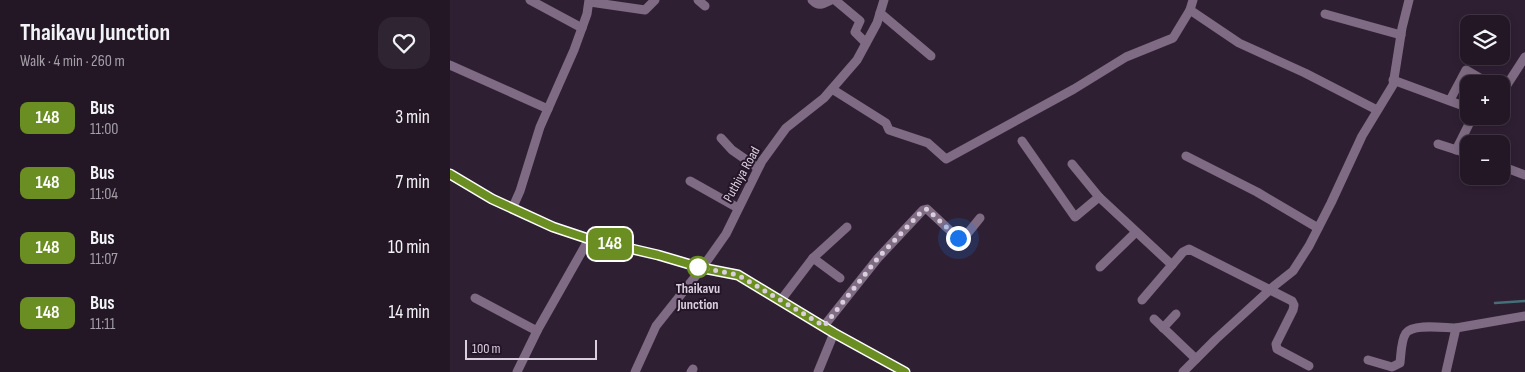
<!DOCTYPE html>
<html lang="en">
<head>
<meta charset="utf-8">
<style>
  :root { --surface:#231726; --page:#2f2432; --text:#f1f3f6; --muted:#a39fa7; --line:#403643 }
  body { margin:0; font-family:"Sofia Sans Condensed",sans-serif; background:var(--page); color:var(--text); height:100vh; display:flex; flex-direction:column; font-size:19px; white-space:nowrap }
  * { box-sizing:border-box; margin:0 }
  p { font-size:16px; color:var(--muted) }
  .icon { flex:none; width:28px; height:28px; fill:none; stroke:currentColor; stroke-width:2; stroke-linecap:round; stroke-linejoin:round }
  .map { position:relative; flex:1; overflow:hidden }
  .panel { display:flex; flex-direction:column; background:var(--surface); width:450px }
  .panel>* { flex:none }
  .badge { padding:0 10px; border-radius:8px; font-size:18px; line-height:32px }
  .controls { position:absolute; left:1010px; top:15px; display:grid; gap:10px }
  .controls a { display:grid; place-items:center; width:50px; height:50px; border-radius:10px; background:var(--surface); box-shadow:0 2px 8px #0003,0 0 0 1px var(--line); font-size:25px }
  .scale { position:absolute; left:15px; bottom:12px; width:132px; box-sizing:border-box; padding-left:5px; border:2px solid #dacfdc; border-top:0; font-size:14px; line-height:18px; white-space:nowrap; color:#dacfdc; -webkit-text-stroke:4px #251529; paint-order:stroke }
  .you { position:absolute; width:25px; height:25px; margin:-12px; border:4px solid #fff; border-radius:50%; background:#1a73e8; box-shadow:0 0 0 8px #1a73e833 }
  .map>.badge { position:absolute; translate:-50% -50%; box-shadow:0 0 0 2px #fff }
  .round { display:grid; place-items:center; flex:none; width:52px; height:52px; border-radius:15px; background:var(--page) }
  .summary { display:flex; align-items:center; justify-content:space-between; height:85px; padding:0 20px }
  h1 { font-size:24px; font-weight:700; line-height:38px }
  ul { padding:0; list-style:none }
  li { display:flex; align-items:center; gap:15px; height:65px; padding:0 20px }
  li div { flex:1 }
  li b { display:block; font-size:19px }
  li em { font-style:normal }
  li .badge { min-width:55px; font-weight:700; text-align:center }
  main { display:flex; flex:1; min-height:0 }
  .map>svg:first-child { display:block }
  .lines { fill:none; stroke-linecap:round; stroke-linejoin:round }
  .stream { stroke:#446f78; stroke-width:2.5 }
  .minor { stroke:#7f6c84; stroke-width:9 }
  .line-casing { stroke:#fff; stroke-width:11 }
  .line { stroke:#6b8e23; stroke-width:8 }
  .walk { stroke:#dacfdc; stroke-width:5; stroke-dasharray:0 9 }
  .stop-dot { fill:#fff; stroke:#6b8e23; stroke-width:2.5 }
  .labels { text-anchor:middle; stroke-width:4; stroke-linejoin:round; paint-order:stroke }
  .street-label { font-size:14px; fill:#dacfdc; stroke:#251529 }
  .stop-label { font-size:14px; font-weight:bold; fill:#dacfdc; stroke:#251529 }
</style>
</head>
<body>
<main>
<section class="panel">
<div class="summary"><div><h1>Thaikavu Junction</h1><p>Walk · 4 min · 260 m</p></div><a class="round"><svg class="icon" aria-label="heart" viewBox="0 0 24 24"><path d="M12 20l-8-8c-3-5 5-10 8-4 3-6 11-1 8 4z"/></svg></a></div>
<ul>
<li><span class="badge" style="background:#6b8e23;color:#fff">148</span><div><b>Bus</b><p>11:00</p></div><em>3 min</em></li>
<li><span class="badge" style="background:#6b8e23;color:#fff">148</span><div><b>Bus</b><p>11:04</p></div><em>7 min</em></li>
<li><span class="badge" style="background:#6b8e23;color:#fff">148</span><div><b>Bus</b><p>11:07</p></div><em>10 min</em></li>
<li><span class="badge" style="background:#6b8e23;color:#fff">148</span><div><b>Bus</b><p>11:11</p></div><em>14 min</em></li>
</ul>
</section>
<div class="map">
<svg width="1075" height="372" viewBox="0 0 1075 372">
  <rect width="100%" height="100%" fill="#2f1f33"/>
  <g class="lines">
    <polyline class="stream" points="1045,303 1075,301"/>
    <g class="minor">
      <polyline points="80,0 132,28"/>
      <polyline points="248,0 255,6"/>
      <path d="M362,0C369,7 373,4 381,0"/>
      <polyline points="385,0 410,21 405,32 416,43"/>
      <polyline points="743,0 740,10 789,43 855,73 927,110"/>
      <polyline points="140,2 195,10 205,0"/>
      <polyline points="430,13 481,56"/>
      <polyline points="875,14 951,35"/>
      <polyline points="0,65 98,109"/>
      <polyline points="943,80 1019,108"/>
      <polyline points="382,89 436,123 439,130 478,143 496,159 624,89 676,57 723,38 740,10"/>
      <polyline points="1051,90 1053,91 1075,57"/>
      <polyline points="1000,100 1016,70 1040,84"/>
      <polyline points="271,138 282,150 308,168"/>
      <polyline points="572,141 625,217 649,197"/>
      <polyline points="988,144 1019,154"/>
      <polyline points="1006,150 1023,116"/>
      <polyline points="736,156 807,192 868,228"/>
      <polyline points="622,164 649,197 722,265"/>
      <polyline points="1051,166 1075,175"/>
      <polyline points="0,174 42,199 103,227 139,239 208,255 252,268 288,275 384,333 455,372"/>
      <polyline points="240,181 288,208"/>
      <polyline points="62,209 70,191 90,127 124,50 137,14 139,0"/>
      <polyline points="363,258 390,278"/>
      <polyline points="650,267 686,232"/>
      <polyline points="25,298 87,331"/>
      <polyline points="331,300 363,258 397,227"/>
      <polyline points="692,300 733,252 739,249 842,301 844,305 843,310 826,344 827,349 859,366"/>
      <polyline points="704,319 746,359"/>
      <polyline points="374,326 428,258 473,210 477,209 508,238 513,239 530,218"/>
      <polyline points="713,328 726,314"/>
      <path d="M918,360L942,367L950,363C951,354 951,340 956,333C963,323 995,328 1006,328"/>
      <polyline points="67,372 88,329 139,239"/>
      <polyline points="185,372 206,326 252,268 276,234 312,161 336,128 374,98 407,60 427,23 434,0"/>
      <polyline points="241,372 243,369"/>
      <polyline points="368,372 384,333"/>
      <polyline points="733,372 766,339 824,286 843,271 859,246 881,203 912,136 943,85 952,28 959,0"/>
      <polyline points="996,372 1006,328 1075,316"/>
    </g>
  </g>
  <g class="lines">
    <defs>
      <polyline id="line" points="0,174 42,199 103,227 139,239 208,255 252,268 288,275 384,333 455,372"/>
    </defs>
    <use href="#line" class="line-casing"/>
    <use href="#line" class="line"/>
    <polyline class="walk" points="248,267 288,275 374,326 428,258 473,210 477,209 508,238"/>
  </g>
  <circle class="stop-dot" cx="248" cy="267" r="10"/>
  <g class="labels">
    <g class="street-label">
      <text transform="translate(291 174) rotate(-61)" y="5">Puthiya Road</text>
    </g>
    <g class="stop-label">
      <text x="248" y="293">Thaikavu<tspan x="248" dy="16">Junction</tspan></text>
    </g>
  </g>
</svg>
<div class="controls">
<a><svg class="icon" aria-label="layers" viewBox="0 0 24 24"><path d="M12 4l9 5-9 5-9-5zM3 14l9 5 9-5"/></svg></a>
<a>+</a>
<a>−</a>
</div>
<div class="scale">100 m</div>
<div class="you" style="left:508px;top:238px"></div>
<b class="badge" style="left:160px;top:244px;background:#6b8e23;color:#fff">148</b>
</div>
</main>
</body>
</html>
